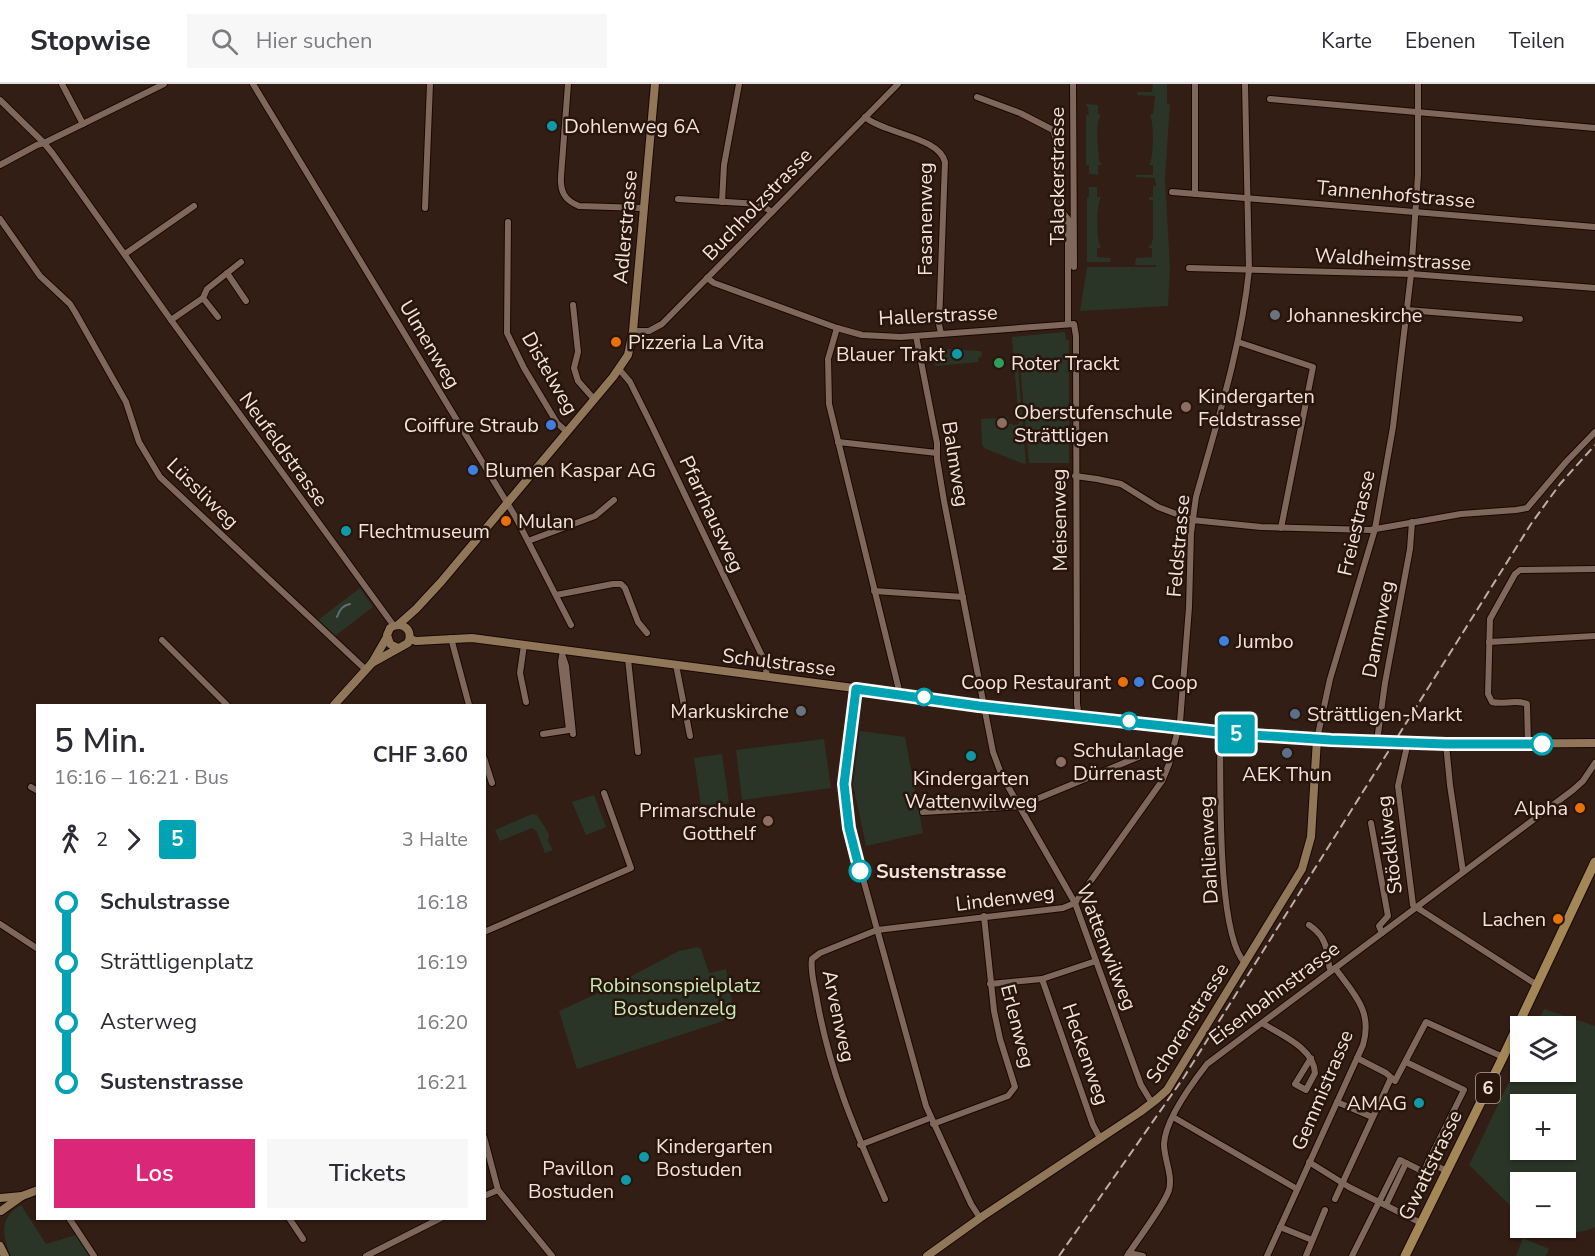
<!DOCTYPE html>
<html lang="de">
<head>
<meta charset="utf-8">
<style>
  :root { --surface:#fff; --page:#f7f7f7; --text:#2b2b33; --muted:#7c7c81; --line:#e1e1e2; --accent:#db2777 }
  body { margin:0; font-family:"Nunito Sans",sans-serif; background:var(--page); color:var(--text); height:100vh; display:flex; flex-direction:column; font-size:22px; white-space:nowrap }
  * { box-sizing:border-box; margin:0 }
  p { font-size:20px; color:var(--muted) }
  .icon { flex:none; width:33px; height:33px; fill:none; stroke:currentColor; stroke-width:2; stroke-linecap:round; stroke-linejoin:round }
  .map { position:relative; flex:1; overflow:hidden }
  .drawer { position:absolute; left:36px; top:620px; width:450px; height:516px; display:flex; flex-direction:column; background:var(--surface); border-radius:0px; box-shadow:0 2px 4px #0004 }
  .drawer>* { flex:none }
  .badge { padding:0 12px; border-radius:4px; font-size:21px; line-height:39px }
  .fabs { position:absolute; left:1510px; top:932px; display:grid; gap:12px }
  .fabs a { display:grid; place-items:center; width:66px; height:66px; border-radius:0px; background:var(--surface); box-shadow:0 2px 4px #0004; font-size:30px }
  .map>.badge { position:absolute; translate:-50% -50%; box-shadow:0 0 0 3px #fff }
  .legs { display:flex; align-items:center; gap:9px; height:66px; padding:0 18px; font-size:20px }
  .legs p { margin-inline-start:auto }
  .summary { display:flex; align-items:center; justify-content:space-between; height:102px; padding:0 18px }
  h1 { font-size:33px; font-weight:600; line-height:45px }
  .primary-button { display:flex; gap:12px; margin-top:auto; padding:12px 18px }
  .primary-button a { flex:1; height:69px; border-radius:0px; background:var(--accent); color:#fff; font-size:24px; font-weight:600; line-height:69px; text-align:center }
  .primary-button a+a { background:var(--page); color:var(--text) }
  ul { padding:0 18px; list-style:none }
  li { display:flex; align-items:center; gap:21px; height:60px; font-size:22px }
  li i { display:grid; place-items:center; width:9px; height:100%; margin:0 8px; background:currentColor }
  li i::after { content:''; width:15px; height:15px; margin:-8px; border:4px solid; border-radius:50%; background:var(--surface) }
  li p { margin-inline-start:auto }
  li:first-child i { background:linear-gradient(#0000 50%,currentColor 0) }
  li:last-child i { background:linear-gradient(currentColor 50%,#0000 0) }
  header { display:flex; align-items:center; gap:36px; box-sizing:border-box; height:84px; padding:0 30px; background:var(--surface); border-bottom:2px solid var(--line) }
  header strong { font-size:28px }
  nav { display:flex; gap:33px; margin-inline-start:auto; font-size:21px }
  .search { width:420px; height:54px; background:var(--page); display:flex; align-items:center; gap:15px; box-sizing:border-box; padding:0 21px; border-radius:0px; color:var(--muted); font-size:22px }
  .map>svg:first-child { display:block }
  .green { fill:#2a3527; fill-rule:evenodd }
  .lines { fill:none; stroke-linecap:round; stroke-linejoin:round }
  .stream { stroke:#5e7078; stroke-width:2 }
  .street-casing { stroke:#190702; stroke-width:8 }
  .secondary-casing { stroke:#190702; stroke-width:10 }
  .primary-casing { stroke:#190702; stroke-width:11 }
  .street { stroke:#7f675c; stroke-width:6 }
  .secondary { stroke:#91775a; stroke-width:8 }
  .primary { stroke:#a48757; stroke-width:9 }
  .rail { stroke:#beaea7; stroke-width:2; stroke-dasharray:9 4.5; stroke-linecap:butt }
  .line-1-casing { stroke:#fff; stroke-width:14 }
  .line-1 { stroke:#00a3b4; stroke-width:9 }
  .culture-dot { fill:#0f9aa8; stroke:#28150b; stroke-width:2 }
  .worship-dot { fill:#6b7280; stroke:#28150b; stroke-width:2 }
  .food-dot { fill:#e8710a; stroke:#28150b; stroke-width:2 }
  .leisure-dot { fill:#2e9e5b; stroke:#28150b; stroke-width:2 }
  .education-dot { fill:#8d6e63; stroke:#28150b; stroke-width:2 }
  .shop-dot { fill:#3f7fe0; stroke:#28150b; stroke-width:2 }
  .stop-1-dot { fill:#fff; stroke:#00a3b4; stroke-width:3 }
  .service-dot { fill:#5c6f8a; stroke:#28150b; stroke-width:2 }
  .labels { text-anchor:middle; stroke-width:5; stroke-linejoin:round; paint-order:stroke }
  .shield { fill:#28150b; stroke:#b5a59e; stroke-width:1.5 }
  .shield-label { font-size:18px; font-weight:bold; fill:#f2e3dd }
  .poi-label { font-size:20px; fill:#f2e3dd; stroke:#28150b; text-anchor:start }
  .street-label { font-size:20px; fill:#f2e3dd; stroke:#28150b }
  .stop-label { font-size:20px; font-weight:bold; fill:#f2e3dd; stroke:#28150b; text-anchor:start }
  .park-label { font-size:20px; fill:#c7eab9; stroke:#28150b }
</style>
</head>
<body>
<header>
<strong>Stopwise</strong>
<div class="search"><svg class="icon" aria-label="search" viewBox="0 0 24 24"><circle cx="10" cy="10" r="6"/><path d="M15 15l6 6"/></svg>Hier suchen</div>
<nav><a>Karte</a><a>Ebenen</a><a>Teilen</a></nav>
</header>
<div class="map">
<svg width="1595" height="1172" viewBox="0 0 1595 1172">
  <rect width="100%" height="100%" fill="#321e14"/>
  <g class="green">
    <path d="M1153,0H1167V20H1170L1165,94L1170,184L1168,222L1080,227L1087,183H1156V181H1135L1136,174L1152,173V164H1149V161H1151L1153,155V116H1149V113H1153V102H1156L1155,94L1136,93V91H1153V81H1149C1154,74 1154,38 1150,31L1153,30L1155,12L1137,11V8H1152Z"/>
    <path d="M1086,20L1098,21V30L1101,31C1094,41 1099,64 1099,78L1101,79V81H1098V91L1086,89H1089V81H1086V31H1089L1088,23L1086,22Z"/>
    <path d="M1087,103H1097V113H1101C1096,120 1096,157 1101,164H1097V173L1111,174L1110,178H1087V114L1089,113V105Z"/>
    <polygon points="1065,248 1066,256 1069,256 1069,379 1029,379 1020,282 1018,283 1026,380 1021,379 984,364 982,360 981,335 1008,333 1009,339 1013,341 1019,340 1012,253"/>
    <polygon points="933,264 981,267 982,272 978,274 978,278 935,282"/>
    <polygon points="360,504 373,523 335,552 318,536"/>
    <polygon points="860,647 905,653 923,749 866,762 853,700"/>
    <polygon points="824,655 831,704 742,716 736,666"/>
    <polygon points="722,670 729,719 701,722 694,674"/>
    <polygon points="594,711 606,743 586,751 572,718"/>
    <polygon points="532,730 537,731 549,750 548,758 553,766 545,769 537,748 532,744 500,757 495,746"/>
    <polygon points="698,863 701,865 709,889 726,885 735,933 577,985 559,927 607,905 679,867"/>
    <path d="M1544,925L1595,942V1143C1577,1152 1558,1149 1539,1143H1566V1098H1521V1132L1469,1081L1521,973V987H1566V942H1536ZM1521,1020H1566V1065H1521Z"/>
    <path d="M21,1121L46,1160L76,1151L90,1172H11C1,1149 0,1133 21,1121Z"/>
    <polygon points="1523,1154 1549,1165 1546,1172 1516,1172"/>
  </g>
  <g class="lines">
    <path class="stream" d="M337,533C339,527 342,521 350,520"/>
    <defs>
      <g id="street">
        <polyline points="62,0 83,40"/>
        <polyline points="253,0 515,432 571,541"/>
        <path d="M568,0L561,92C560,107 564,116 579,122L643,124"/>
        <polyline points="1073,0 1074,183"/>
        <polyline points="977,13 1020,29 1053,46 1061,71 1057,121 1068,135 1068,239"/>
        <polyline points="1270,15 1595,44"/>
        <polyline points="0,16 44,59 53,70 171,236 394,542"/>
        <path d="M865,33C885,50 939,53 945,78L939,240L941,250"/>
        <polyline points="0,81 37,61 44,59 164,0"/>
        <polyline points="1172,108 1595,143"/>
        <polyline points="1195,110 1195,0"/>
        <polyline points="678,115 759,120 772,128"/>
        <polyline points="722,118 724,81 739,0"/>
        <polyline points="425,124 430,0"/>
        <polyline points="0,135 40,192 70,220 75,228 126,318 139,358 160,393 366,586"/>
        <polyline points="508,138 507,249 524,284 557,339 567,348"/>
        <polyline points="125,170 194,122"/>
        <polyline points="1189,184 1411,190 1595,204"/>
        <polyline points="227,189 246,217"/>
        <polyline points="707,194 714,199 837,244 862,251 901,253 1074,240 1076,252 1077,620 1079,633"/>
        <polyline points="203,214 218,233"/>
        <polyline points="573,221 578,268 574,284 578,297 594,315"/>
        <polyline points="1407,226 1520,235"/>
        <polyline points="171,236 203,214 207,205 241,178"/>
        <polyline points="837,244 828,275 829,320 900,610"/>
        <polyline points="633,247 649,247 662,240 898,0"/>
        <polyline points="916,252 937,359 937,375 944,417 993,668 1002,692 1075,819 1141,1001 1152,1019"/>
        <polyline points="1238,258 1313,283 1281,444"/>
        <polyline points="619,285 630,298 651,340 765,578 767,593"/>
        <polyline points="838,358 937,369"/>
        <polyline points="1075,392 1097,395 1121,400 1158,423 1192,436 1261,443 1370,446 1461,430 1516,426 1527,424 1566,378 1595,348"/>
        <polyline points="528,457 595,432 614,416"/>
        <polyline points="874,507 963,513"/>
        <polyline points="556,511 613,500 621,500 625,504 638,538 647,549"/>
        <polyline points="451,554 469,621"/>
        <polyline points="162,556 227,621"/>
        <polyline points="1489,558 1595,552"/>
        <polyline points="524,561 520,589 526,618"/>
        <polyline points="563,573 566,582 573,650"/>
        <polyline points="628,575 638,668"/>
        <polyline points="676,581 690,652"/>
        <path d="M856,605C847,650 841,698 849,744L926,1022L971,1120L980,1134"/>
        <path d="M1220,648C1221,694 1216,850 1245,879"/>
        <polyline points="543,650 569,646 561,578 563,566"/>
        <polyline points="1317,655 1330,595 1375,445 1393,343 1411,190 1418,91 1418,0"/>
        <polyline points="1377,657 1385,599 1410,465 1412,438"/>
        <polyline points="1408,658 1398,702 1413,821 1537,901"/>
        <polyline points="1446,660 1450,701 1463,788"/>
        <path d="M1528,660L1527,620C1517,615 1503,621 1492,618L1488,610L1490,535L1515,490L1520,486L1595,485"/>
        <polyline points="484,674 492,699"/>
        <polyline points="31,703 38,707"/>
        <polyline points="923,728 1020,722 1143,671 1153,669 1172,671"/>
        <polyline points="1371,739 1388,832 1379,842 1382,849"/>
        <polyline points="0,840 38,865"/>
        <path d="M1309,841C1321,849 1326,858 1328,873C1329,879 1328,882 1331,887"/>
        <polyline points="484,848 631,784 604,709"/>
        <polyline points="1042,895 1093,1041 1100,1054"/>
        <polyline points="990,900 1042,895 1096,877"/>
        <path d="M1262,939C1281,951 1314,964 1315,989L1306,1006L1295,1000L1311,974"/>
        <polyline points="1357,974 1386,989 1395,997 1426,938 1503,973"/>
        <polyline points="1406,978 1464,1006 1428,1078"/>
        <polyline points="1337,1018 1372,1033"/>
        <polyline points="1173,1033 1297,1105"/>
        <polyline points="933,1040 1008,1012 1015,1003 1000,955 994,927 984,832"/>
        <polyline points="484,1053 498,1106 552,1172"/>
        <polyline points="860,1061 930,1034"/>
        <polyline points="1309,1078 1349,1103 1421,1139"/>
        <polyline points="484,1112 498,1106"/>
        <path d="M885,1115C856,1048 830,990 817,916C815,903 810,888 812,875L820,869L877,846L1063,824L1075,819L1162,697L1169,680L1180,638L1189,523L1191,449L1196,413C1217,338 1241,264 1249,186L1245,0"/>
        <polyline points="1335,1115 1391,994"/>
        <polyline points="1386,1121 1406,1079"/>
        <polyline points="69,1134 94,1172"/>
        <polyline points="289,1134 303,1155"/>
        <polyline points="1280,1143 1312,1156"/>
        <polyline points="1129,1169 1143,1172"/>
        <polyline points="366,1172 441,1134"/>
        <path d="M1127,1172C1137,1156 1164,1122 1169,1106C1173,1091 1164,1075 1164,1060C1165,1036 1193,998 1207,980L1573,706L1583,697L1595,679"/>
        <path d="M1267,1172L1363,961C1373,927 1354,910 1335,884"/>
        <polyline points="1306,1172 1325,1126"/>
        <polyline points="1352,1172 1400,1076 1424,1088 1428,1078 1447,1087"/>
      </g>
      <g id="secondary">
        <polyline points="398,541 416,525 441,498 613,293 628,271 633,247 655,0"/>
        <polyline points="410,555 416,557 472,554 900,610 973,621 1220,648 1331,656 1446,660 1595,659"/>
        <path d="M372,579L408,559C414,546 402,536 390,544L387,551L390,560L398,564"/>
        <polyline points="334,621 372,579 387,553"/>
        <polyline points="0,1114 22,1112"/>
        <polyline points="1,1127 22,1112 38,1106"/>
        <polyline points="0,1162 5,1172"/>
        <polyline points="927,1172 980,1134 1140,1028 1157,1015 1167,1006 1302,785 1311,753 1317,655"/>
      </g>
      <polyline id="primary" points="1405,1172 1503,973 1595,778"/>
    </defs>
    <use href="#street" class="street-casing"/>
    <use href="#secondary" class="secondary-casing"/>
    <use href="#primary" class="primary-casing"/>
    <use href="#street" class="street"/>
    <use href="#secondary" class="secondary"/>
    <use href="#primary" class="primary"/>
    <polyline class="rail" points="1059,1172 1184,993 1531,440 1560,400 1595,361"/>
  </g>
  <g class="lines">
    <defs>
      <polyline id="line-1" points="860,787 849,744 844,700 856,605 979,622 1237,650 1331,656 1446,660 1542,660"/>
    </defs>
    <use href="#line-1" class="line-1-casing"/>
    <use href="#line-1" class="line-1"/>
  </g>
  <g class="culture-dot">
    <circle cx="552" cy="42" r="6"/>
    <circle cx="957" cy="270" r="6"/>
    <circle cx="346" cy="447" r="6"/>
    <circle cx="971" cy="672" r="6"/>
    <circle cx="1419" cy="1019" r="6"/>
    <circle cx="644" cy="1073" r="6"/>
    <circle cx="626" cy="1096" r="6"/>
  </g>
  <g class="worship-dot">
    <circle cx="1275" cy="231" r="6"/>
    <circle cx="801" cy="627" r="6"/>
  </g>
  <g class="food-dot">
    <circle cx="616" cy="258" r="6"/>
    <circle cx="506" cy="437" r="6"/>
    <circle cx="1123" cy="598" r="6"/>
    <circle cx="1580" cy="724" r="6"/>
    <circle cx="1558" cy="835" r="6"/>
  </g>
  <circle class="leisure-dot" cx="999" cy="279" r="6"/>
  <g class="education-dot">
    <circle cx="1186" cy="323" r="6"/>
    <circle cx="1002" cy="339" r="6"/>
    <circle cx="1061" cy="678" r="6"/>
    <circle cx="768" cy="737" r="6"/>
  </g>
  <g class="shop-dot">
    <circle cx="551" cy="341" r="6"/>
    <circle cx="473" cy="386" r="6"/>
    <circle cx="1224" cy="557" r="6"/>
    <circle cx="1139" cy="598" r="6"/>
  </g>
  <g class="stop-1-dot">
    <circle cx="924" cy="613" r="8"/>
    <circle cx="1129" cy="637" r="8"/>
    <circle cx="1542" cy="660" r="10"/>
    <circle cx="860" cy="787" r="10"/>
  </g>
  <g class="service-dot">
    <circle cx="1295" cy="630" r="6"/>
    <circle cx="1287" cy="669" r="6"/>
  </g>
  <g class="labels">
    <rect class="shield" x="1476" y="989" width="24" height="30" rx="4.5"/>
    <g class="shield-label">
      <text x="1488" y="1010">6</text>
    </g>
    <g class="poi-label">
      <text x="564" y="49">Dohlenweg 6A</text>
      <text x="1287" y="238">Johanneskirche</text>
      <text x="628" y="265">Pizzeria La Vita</text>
      <text x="945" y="277" text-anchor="end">Blauer Trakt</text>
      <text x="1011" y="286">Roter Trackt</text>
      <text x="1198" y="319">Kindergarten<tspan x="1198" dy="23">Feldstrasse</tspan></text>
      <text x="1014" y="335">Oberstufenschule<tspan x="1014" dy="23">Strättligen</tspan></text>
      <text x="539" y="348" text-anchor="end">Coiffure Straub</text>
      <text x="485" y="393">Blumen Kaspar AG</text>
      <text x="518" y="444">Mulan</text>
      <text x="358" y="454">Flechtmuseum</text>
      <text x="1236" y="564">Jumbo</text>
      <text x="1111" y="605" text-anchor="end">Coop Restaurant</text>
      <text x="1151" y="605">Coop</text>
      <text x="789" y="634" text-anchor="end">Markuskirche</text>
      <text x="1307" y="637">Strättligen-Markt</text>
      <text x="1073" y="673">Schulanlage<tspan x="1073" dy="23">Dürrenast</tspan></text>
      <text x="1287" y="697" text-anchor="middle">AEK Thun</text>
      <text x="971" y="701" text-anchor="middle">Kindergarten<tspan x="971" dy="23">Wattenwilweg</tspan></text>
      <text x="1568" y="731" text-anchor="end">Alpha</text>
      <text x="756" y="733" text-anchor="end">Primarschule<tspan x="756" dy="23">Gotthelf</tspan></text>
      <text x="1546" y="842" text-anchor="end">Lachen</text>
      <text x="1407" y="1026" text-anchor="end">AMAG</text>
      <text x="656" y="1069">Kindergarten<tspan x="656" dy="23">Bostuden</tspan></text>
      <text x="614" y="1091" text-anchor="end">Pavillon<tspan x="614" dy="23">Bostuden</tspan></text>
    </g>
    <g class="street-label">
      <text transform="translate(1057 92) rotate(-90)" y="7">Talackerstrasse</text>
      <text transform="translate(1396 110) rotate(5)" y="7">Tannenhofstrasse</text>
      <text transform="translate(757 120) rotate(-46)" y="7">Buchholzstrasse</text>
      <text transform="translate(925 135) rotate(-90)" y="7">Fasanenweg</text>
      <text transform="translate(625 143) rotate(-85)" y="7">Adlerstrasse</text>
      <text transform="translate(1393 175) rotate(3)" y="7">Waldheimstrasse</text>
      <text transform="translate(938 231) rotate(-3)" y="7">Hallerstrasse</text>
      <text transform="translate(430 260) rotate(59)" y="7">Ulmenweg</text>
      <text transform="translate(550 289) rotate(60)" y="7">Distelweg</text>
      <text transform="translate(284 365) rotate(54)" y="7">Neufeldstrasse</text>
      <text transform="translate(956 380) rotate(81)" y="7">Balmweg</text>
      <text transform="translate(203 409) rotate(44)" y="7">Lüssliweg</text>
      <text transform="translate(712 430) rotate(65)" y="7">Pfarrhausweg</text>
      <text transform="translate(1059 436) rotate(-91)" y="7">Meisenweg</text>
      <text transform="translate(1356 439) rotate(-77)" y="7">Freiestrasse</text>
      <text transform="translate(1178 462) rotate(-85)" y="7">Feldstrasse</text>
      <text transform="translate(1378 545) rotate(-79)" y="7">Dammweg</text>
      <text transform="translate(779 578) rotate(7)" y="7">Schulstrasse</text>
      <text transform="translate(1389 761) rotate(-97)" y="7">Stöckliweg</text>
      <text transform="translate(1208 766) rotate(-93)" y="7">Dahlienweg</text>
      <text transform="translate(1005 814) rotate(-7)" y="7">Lindenweg</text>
      <text transform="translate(1107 863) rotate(69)" y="7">Wattenwilweg</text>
      <text transform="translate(1274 909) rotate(-37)" y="7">Eisenbahnstrasse</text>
      <text transform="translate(839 932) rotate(78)" y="7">Arvenweg</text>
      <text transform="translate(1187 939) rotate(-58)" y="7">Schorenstrasse</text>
      <text transform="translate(1018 942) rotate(76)" y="7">Erlenweg</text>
      <text transform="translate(1086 970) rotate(71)" y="7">Heckenweg</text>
      <text transform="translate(1322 1006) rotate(-67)" y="7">Gemmistrasse</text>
      <text transform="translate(1430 1081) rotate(-64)" y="7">Gwattstrasse</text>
    </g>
    <g class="stop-label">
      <text x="876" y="794">Sustenstrasse</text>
    </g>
    <g class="park-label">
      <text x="675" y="908">Robinsonspielplatz<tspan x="675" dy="23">Bostudenzelg</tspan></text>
    </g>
  </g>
</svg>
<div class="fabs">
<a><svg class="icon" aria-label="layers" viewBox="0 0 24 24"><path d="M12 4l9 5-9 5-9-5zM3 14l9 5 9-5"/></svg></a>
<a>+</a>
<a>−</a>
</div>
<b class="badge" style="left:1236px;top:650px;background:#00a3b4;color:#fff">5</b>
<section class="drawer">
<div class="summary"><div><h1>5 Min.</h1><p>16:16 – 16:21 · Bus</p></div><b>CHF 3.60</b></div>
<div class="legs"><svg class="icon" aria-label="walk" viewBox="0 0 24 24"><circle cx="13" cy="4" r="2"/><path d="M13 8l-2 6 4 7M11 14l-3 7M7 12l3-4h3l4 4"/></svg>2<svg class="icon" aria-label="forward" viewBox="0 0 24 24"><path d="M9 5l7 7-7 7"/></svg><b class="badge" style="background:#00a3b4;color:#fff">5</b><p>3 Halte</p></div>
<ul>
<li><i style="color:#00a3b4"></i><b>Schulstrasse</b><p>16:18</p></li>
<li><i style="color:#00a3b4"></i><span>Strättligenplatz</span><p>16:19</p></li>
<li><i style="color:#00a3b4"></i><span>Asterweg</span><p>16:20</p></li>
<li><i style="color:#00a3b4"></i><b>Sustenstrasse</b><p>16:21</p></li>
</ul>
<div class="primary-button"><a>Los</a><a>Tickets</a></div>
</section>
</div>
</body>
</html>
